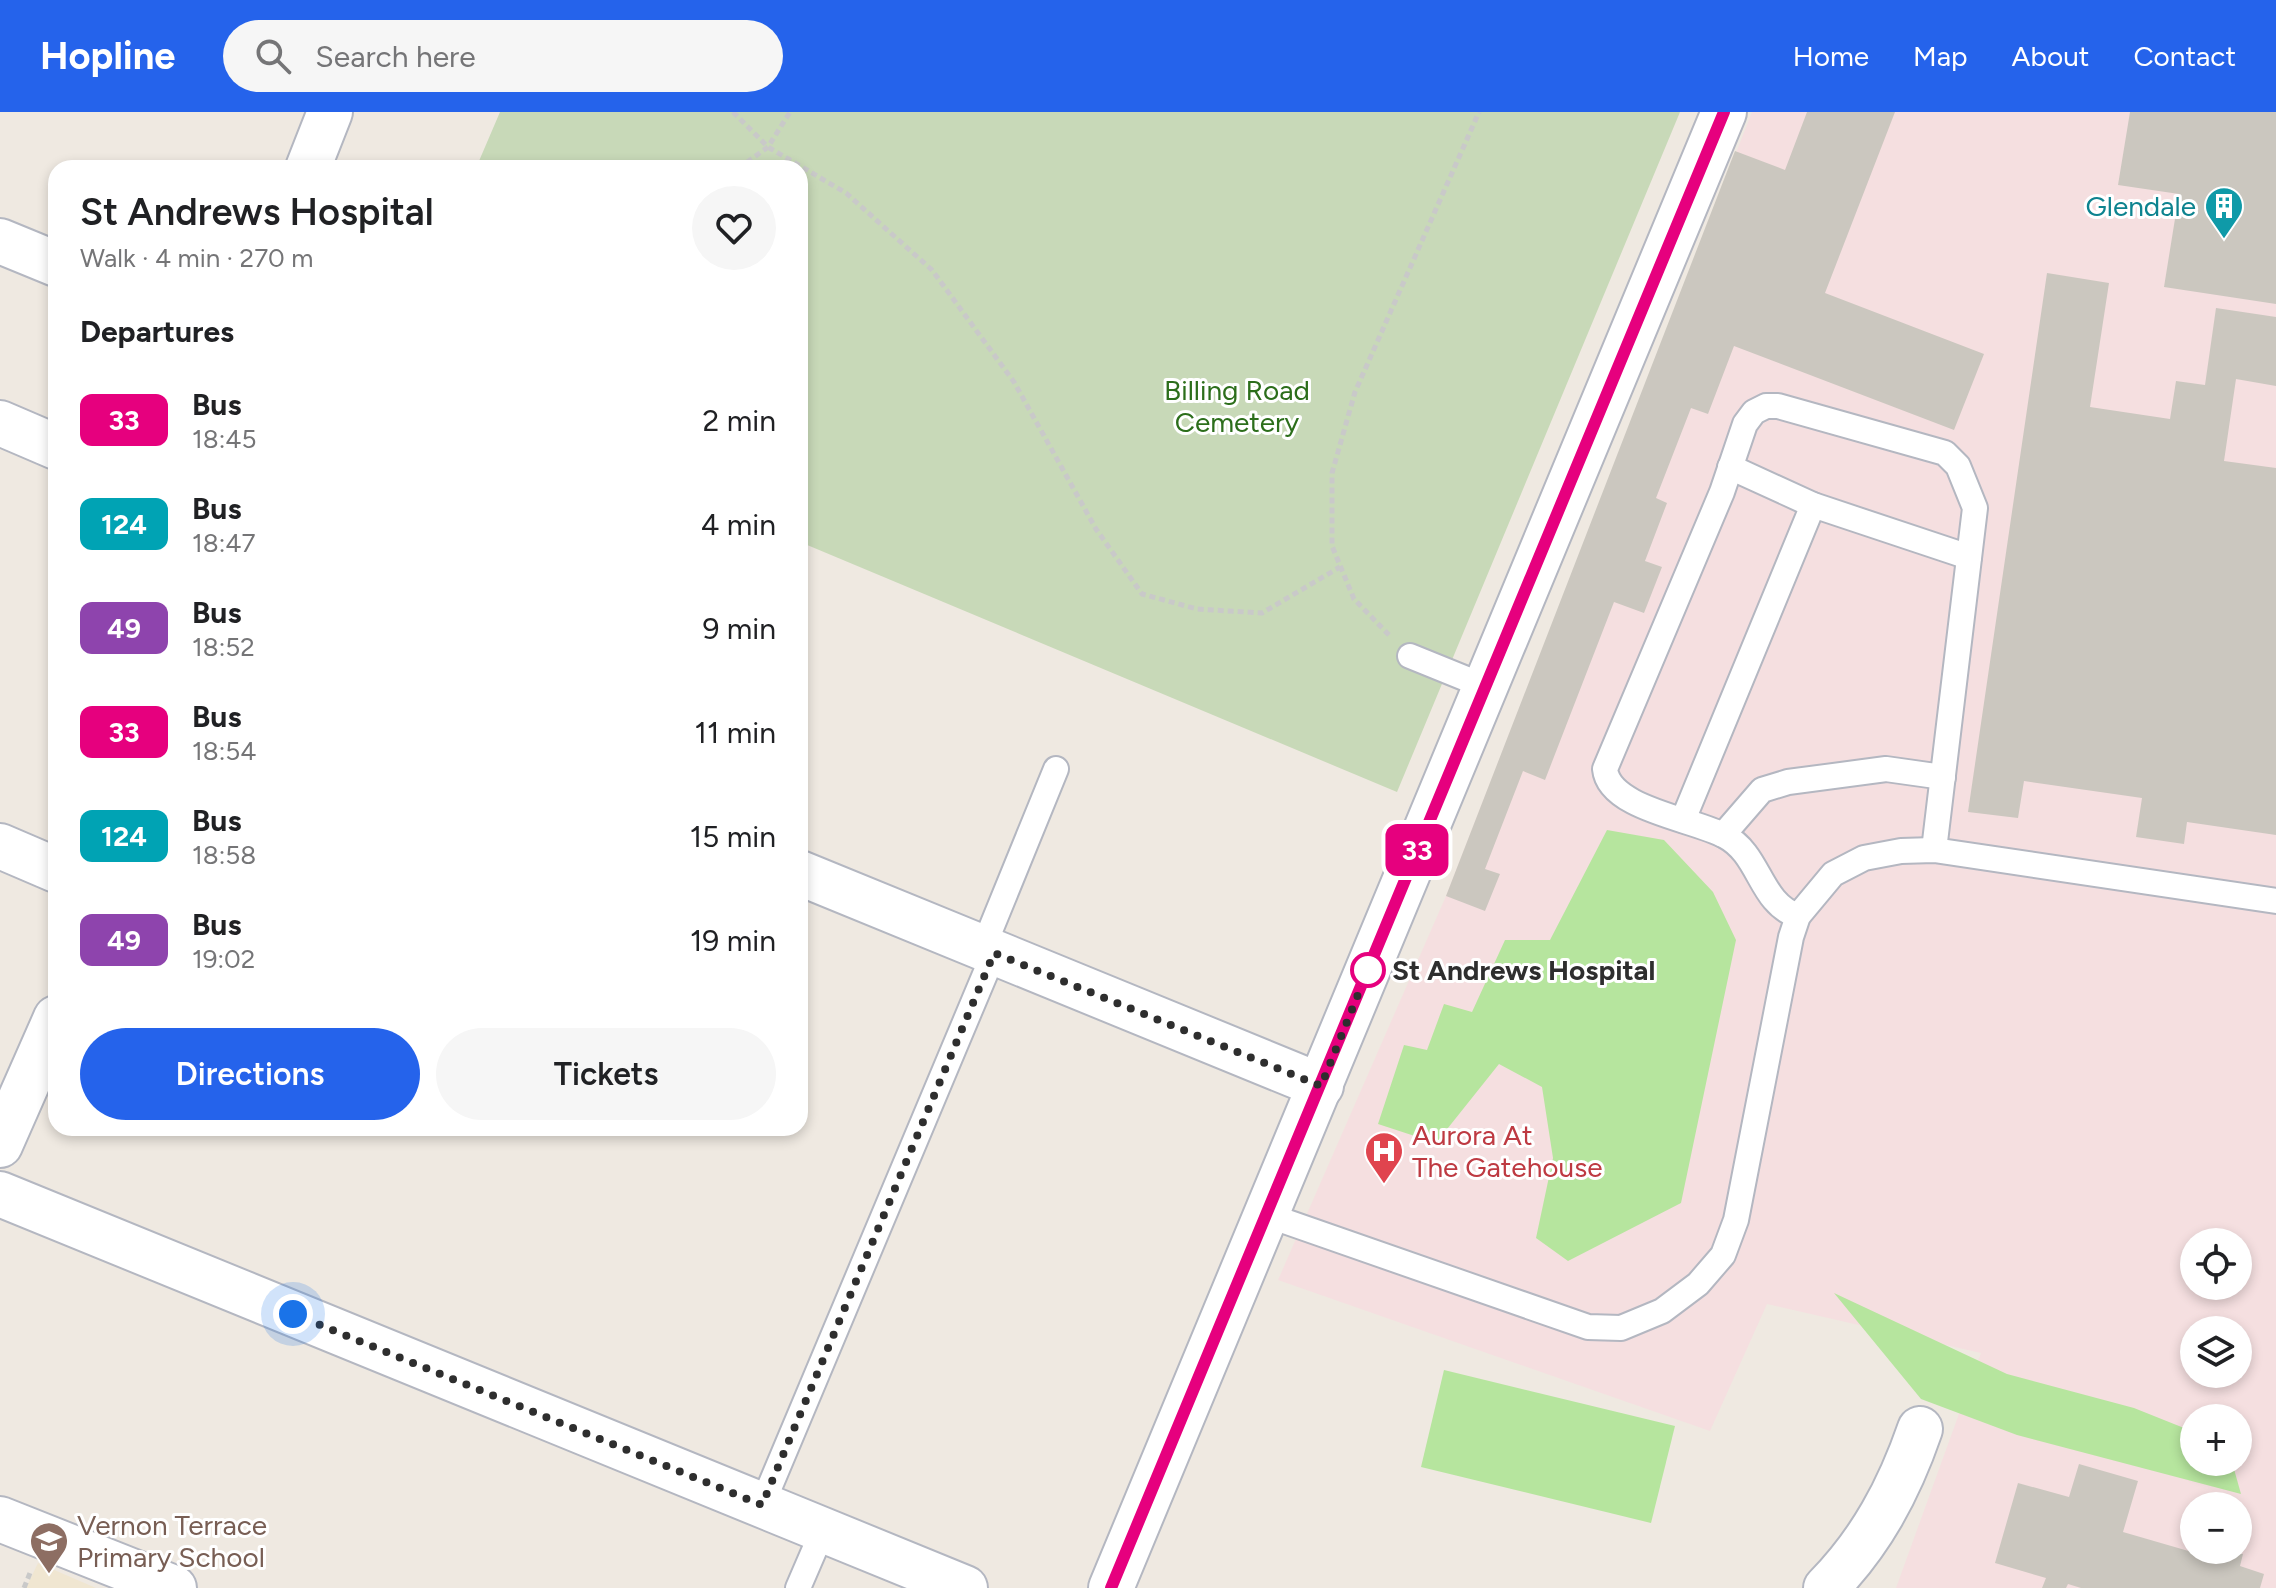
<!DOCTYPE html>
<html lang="en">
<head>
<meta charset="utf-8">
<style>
  :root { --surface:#fff; --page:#f6f6f6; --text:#202124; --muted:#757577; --accent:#2563eb }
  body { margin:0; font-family:Figtree,sans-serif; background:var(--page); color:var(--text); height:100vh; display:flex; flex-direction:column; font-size:30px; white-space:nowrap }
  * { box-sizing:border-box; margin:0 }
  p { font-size:26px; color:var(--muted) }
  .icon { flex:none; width:44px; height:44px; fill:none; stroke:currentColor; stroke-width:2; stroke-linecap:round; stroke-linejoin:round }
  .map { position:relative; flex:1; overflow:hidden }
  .panel { position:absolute; left:48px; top:48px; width:760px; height:976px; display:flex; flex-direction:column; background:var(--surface); border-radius:24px; box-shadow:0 4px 12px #0003 }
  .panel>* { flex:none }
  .badge { padding:0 16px; border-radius:12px; font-size:28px; line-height:52px }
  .fabs { position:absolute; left:2180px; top:1116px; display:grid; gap:16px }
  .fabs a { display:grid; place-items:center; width:72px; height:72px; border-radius:50%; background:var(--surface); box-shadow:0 4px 12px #0003; font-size:40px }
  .you { position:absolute; width:40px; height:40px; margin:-20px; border:6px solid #fff; border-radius:50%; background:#1a73e8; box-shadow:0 0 0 12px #1a73e833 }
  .map>.badge { position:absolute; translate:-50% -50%; box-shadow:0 0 0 4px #fff }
  h2 { padding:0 32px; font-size:30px; line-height:72px }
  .round { display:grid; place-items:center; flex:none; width:84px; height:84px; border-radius:42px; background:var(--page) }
  .summary { display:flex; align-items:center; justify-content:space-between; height:136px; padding:0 32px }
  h1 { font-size:38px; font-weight:600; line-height:60px }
  .action { display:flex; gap:16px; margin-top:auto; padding:16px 32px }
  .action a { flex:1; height:92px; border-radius:48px; background:var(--accent); color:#fff; font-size:32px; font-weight:600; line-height:92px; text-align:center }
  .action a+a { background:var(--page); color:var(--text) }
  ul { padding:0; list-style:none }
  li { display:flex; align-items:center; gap:24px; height:104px; padding:0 32px }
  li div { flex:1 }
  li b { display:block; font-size:30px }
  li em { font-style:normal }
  li .badge { min-width:88px; font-weight:700; text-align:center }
  header { display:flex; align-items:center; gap:48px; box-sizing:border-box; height:112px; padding:0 40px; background:var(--accent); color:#fff }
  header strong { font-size:38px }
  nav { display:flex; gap:44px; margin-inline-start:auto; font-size:28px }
  .search { width:560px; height:72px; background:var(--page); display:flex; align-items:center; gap:20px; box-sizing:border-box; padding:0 28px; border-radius:44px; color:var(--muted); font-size:30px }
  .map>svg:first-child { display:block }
  .education { fill:#f0e6d1 }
  .medical { fill:#f5dfe0; fill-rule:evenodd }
  .green { fill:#b6e59e }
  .cemetery { fill:#c8d9b8 }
  .building { fill:#cbc7bf }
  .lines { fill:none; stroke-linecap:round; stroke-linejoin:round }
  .lane-casing { stroke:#b4b7c1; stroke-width:28 }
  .street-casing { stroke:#b4b7c1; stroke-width:48 }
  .secondary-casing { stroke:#b4b7c1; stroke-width:48 }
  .path { stroke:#c9c9c9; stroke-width:5; stroke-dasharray:6 4; stroke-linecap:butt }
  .lane { stroke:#fff; stroke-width:24 }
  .street { stroke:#fff; stroke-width:44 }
  .secondary { stroke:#fff; stroke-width:44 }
  .line-casing { stroke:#fff; stroke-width:18 }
  .line { stroke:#e6007e; stroke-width:12 }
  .walk { stroke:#2e2e2e; stroke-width:8; stroke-dasharray:0 14.4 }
  .stop-dot { fill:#fff; stroke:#e6007e; stroke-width:4 }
  .labels { text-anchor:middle; stroke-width:6; stroke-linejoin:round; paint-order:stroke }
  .culture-label { font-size:28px; fill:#0d838f; stroke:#fff; text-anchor:end }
  .park-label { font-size:28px; fill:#2c6e1b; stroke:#fff }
  .stop-label { font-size:28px; font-weight:bold; fill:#2e2e2e; stroke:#fff; text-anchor:start }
  .health-label { font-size:28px; fill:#be3a42; stroke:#fff; text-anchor:start }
  .education-label { font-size:28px; fill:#785e54; stroke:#fff; text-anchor:start }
</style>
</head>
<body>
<header>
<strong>Hopline</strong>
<div class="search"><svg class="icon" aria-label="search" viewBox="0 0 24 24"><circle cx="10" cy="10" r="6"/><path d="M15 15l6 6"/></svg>Search here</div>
<nav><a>Home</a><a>Map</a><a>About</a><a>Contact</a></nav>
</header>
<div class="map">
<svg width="2276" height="1476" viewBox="0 0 2276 1476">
  <rect width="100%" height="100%" fill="#efe9e1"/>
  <polygon class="education" points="38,1451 96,1476 26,1476"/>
  <path class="medical" d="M1752,0H2276V1476H1896L1981,1241L1767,1192L1710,1319L1278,1168L1446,784ZM2194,1130H2238V1174H2194ZM2194,1218H2238V1262H2194ZM2194,1306H2238V1350H2194ZM2194,1394H2238V1438H2194Z"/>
  <g class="green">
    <polygon points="1607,718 1664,728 1713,780 1736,828 1681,1091 1568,1149 1536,1126 1553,1046 1542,975 1499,952 1436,1031 1378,1012 1404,933 1427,938 1444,892 1472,900 1505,828 1550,828"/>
    <polygon points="1834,1181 2007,1262 2134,1296 2194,1320 2194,1350 2232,1350 2241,1382 2017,1323 1921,1287"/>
    <polygon points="1444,1258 1675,1314 1651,1411 1421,1355"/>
  </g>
  <polygon class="cemetery" points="500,0 1680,0 1397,680 800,430 800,56 476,56"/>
  <g class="building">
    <polygon points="1807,0 1895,0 1825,181 1984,242 1954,318 1734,234 1708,302 1691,296 1656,386 1667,391 1645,449 1662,455 1644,501 1614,490 1545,668 1523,659 1485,757 1500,762 1485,799 1446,784 1735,39 1785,58"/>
    <polygon points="2130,0 2276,0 2276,192 2164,175 2179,82 2118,73"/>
    <polygon points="2047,161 2109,171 2090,295 2170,307 2176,269 2205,273 2216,196 2276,205 2276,274 2236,267 2224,349 2276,356 2276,723 2187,710 2184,732 2136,725 2142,686 2024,669 2018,706 1968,700"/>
    <polygon points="2079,1352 2138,1369 2123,1420 2216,1447 2218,1438 2243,1442 2240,1454 2264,1462 2260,1476 2081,1476 2068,1472 2066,1476 2042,1476 2046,1466 1995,1451 2018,1371 2069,1385"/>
  </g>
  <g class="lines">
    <defs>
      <g id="lane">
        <polyline points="1730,355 1813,393 1969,445"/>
        <polyline points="1410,544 1484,574"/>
        <polyline points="1683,708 1813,393"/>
        <polyline points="1723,723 1762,678 1788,670 1886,657 1943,665"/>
        <path d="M1798,804C1759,791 1761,743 1725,724C1694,707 1609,697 1605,657L1722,380L1745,312L1754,300L1766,294H1778L1945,341L1958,354L1975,396L1934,738"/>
        <polyline points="983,836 1056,657"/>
        <polyline points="1267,1103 1588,1215 1621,1216 1662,1199 1698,1172 1723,1143 1736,1108 1791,825 1798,804 1833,762 1864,746 1901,739 1934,738 2276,789"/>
        <polyline points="762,1393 994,841"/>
        <polyline points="798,1476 823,1418"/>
      </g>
      <g id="street">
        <polyline points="308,56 330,0"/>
        <polyline points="0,129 56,152"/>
        <polyline points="0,311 56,335"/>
        <polyline points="0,734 56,758"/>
        <polyline points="800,761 1321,974"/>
        <polyline points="0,1033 56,906"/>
        <polyline points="0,1082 965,1476"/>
        <polyline points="0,1407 174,1476"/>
        <path d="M1826,1476C1871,1430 1899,1378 1920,1317"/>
      </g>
      <polyline id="secondary" points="1111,1476 1724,0"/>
    </defs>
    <use href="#lane" class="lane-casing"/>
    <use href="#street" class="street-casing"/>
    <use href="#secondary" class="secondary-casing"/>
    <g class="path">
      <polyline points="733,0 768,35 846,81 932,158 1014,270 1096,417 1142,482 1197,497 1262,501 1340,455"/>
      <polyline points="739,56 768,35 790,0"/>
      <polyline points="1389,523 1354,487 1332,434 1332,361 1355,280 1479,0"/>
      <polyline points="24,1476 30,1461"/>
    </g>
    <use href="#lane" class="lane"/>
    <use href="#street" class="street"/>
    <use href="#secondary" class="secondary"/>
  </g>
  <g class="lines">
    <defs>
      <polyline id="line" points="1111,1476 1724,0"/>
    </defs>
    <use href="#line" class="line-casing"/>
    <use href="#line" class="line"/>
    <polyline class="walk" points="293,1202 762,1393 994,841 1321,974 1368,858"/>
  </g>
  <defs>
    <symbol id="building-pin" viewBox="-11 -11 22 30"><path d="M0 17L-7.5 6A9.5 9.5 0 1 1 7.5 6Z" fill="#0f9aa8" stroke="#fff"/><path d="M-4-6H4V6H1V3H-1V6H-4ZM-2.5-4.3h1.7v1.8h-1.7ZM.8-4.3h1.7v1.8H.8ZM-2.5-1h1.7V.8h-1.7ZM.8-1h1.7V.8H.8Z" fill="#fff"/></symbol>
    <symbol id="hospital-pin" viewBox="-11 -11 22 30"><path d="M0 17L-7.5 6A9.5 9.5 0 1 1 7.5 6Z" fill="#e0444e" stroke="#fff"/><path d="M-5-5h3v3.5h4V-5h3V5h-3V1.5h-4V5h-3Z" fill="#fff"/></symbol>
    <symbol id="school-pin" viewBox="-11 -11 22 30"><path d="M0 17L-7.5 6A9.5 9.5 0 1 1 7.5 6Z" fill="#8d6e63" stroke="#fff"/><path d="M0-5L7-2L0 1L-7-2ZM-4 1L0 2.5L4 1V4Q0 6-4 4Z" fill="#fff"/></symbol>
  </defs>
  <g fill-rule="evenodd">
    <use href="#building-pin" x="2202" y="72" width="44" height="60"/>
    <use href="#hospital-pin" x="1362" y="1017" width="44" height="60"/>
    <use href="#school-pin" x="27" y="1407" width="44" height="60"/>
  </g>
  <circle class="stop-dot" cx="1368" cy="858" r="16"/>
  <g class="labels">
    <g class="culture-label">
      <text x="2196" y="104">Glendale</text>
    </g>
    <g class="park-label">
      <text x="1237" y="288">Billing Road<tspan x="1237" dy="32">Cemetery</tspan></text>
    </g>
    <g class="stop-label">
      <text x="1392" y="868">St Andrews Hospital</text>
    </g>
    <g class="health-label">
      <text x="1412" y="1033">Aurora At<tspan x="1412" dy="32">The Gatehouse</tspan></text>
    </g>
    <g class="education-label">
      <text x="77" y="1423">Vernon Terrace<tspan x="77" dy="32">Primary School</tspan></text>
    </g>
  </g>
</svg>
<div class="fabs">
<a><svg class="icon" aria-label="locate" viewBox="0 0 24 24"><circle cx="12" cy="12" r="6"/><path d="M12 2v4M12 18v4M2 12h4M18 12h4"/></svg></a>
<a><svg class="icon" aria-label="layers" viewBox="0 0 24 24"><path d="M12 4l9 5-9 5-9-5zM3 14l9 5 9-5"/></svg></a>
<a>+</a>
<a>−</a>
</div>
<div class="you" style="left:293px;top:1202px"></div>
<b class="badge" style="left:1417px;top:738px;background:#e6007e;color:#fff">33</b>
<section class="panel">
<div class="summary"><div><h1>St Andrews Hospital</h1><p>Walk · 4 min · 270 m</p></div><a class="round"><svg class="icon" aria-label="heart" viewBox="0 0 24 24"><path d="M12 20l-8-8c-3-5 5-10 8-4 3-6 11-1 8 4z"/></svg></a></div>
<h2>Departures</h2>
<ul>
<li><span class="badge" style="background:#e6007e;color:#fff">33</span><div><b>Bus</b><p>18:45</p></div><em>2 min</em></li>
<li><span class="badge" style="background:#00a3b4;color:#fff">124</span><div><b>Bus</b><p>18:47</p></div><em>4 min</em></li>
<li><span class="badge" style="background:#8e44ad;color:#fff">49</span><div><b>Bus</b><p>18:52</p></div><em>9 min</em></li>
<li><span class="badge" style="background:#e6007e;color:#fff">33</span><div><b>Bus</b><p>18:54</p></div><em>11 min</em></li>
<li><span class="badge" style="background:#00a3b4;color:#fff">124</span><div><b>Bus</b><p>18:58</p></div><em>15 min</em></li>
<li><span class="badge" style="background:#8e44ad;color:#fff">49</span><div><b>Bus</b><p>19:02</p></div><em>19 min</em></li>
</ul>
<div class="action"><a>Directions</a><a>Tickets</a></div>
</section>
</div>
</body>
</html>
